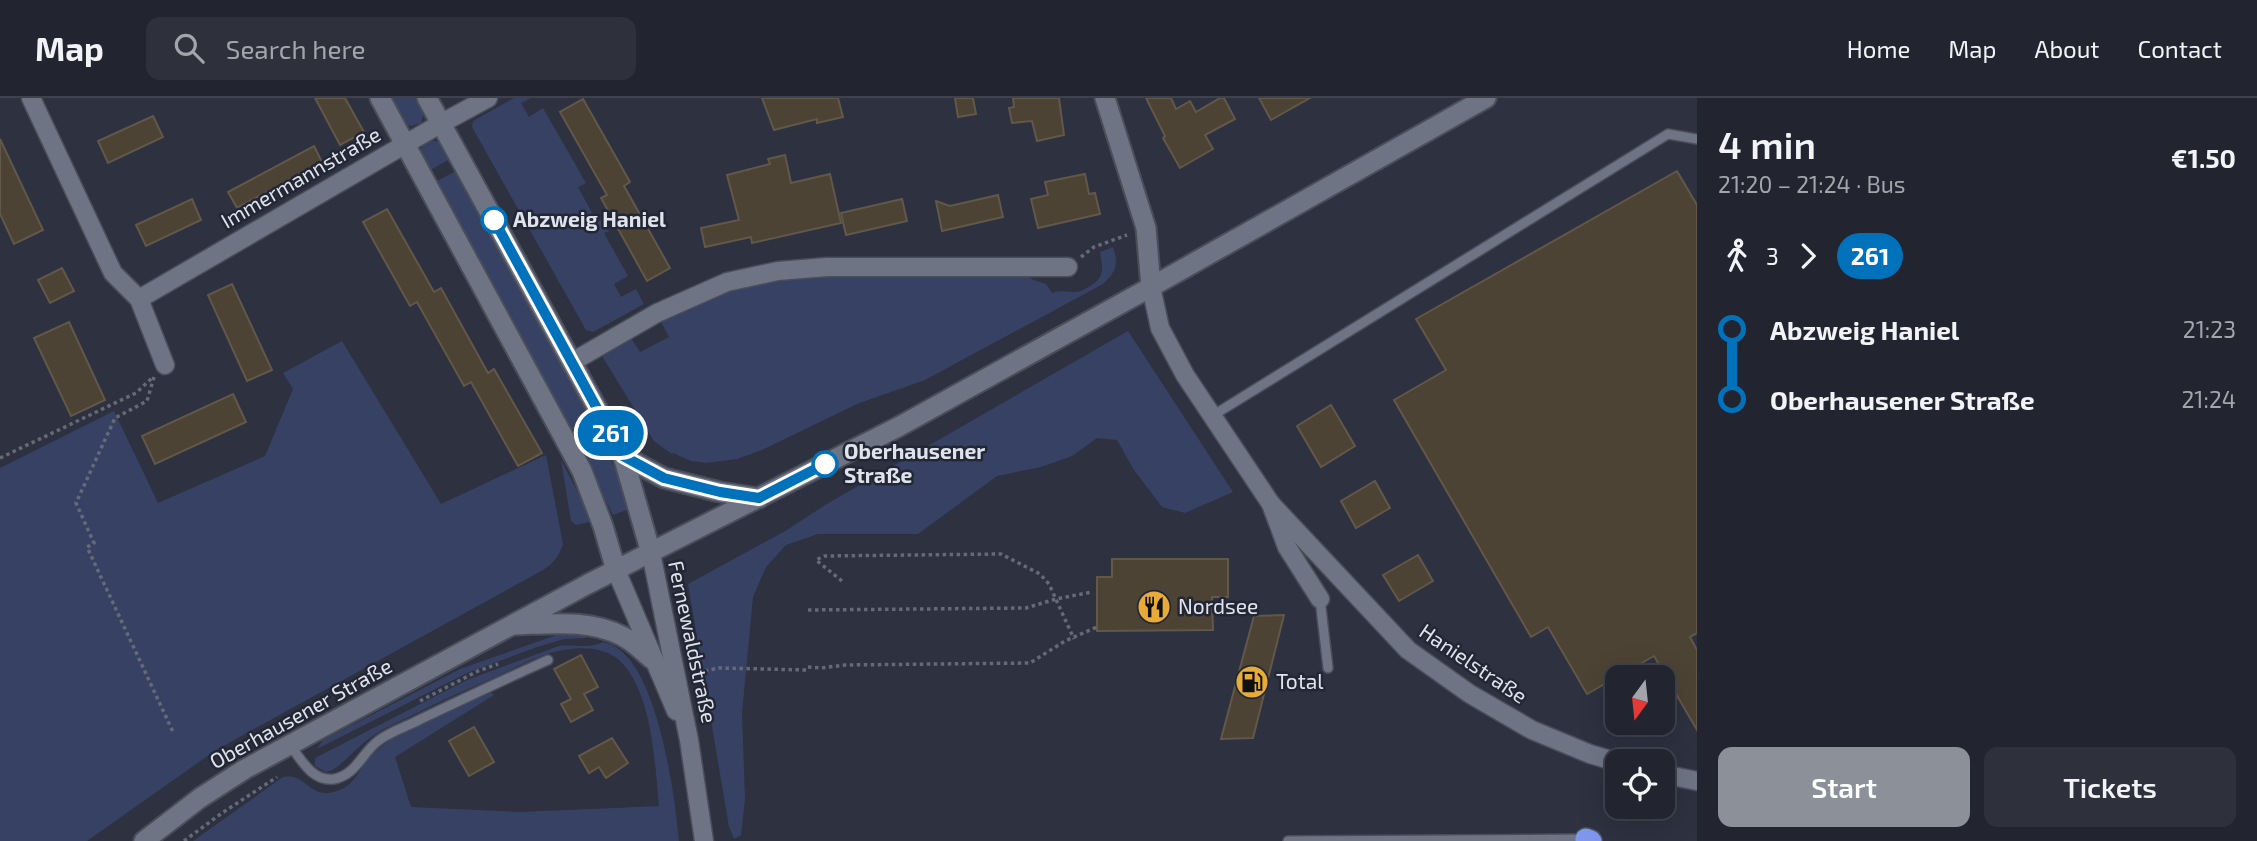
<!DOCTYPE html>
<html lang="en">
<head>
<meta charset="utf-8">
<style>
  :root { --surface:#222530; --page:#2e313c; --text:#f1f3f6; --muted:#a2a5ab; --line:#3f424c; --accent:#8c9099 }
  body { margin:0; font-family:"Exo 2",sans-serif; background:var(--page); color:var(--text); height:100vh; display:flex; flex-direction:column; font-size:26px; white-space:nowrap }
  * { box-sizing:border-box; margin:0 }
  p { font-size:23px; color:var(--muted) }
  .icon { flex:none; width:38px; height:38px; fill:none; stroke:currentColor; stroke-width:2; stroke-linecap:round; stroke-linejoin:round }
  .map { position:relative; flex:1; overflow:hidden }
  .side { display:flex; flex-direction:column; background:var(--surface); width:560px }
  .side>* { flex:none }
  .badge { padding:0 14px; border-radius:23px; font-size:24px; line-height:46px }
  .needle { width:46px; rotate:195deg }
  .controls { position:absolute; left:1605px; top:567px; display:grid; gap:14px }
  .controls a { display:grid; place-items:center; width:70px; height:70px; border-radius:14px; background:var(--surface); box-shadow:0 7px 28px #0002,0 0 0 2px var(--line); font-size:35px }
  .map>.badge { position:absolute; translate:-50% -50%; box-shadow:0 0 0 4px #fff }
  .legs { display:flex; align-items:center; gap:10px; height:77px; padding:0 21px; font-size:23px }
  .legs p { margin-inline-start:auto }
  .headline { display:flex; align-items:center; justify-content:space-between; height:119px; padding:0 21px }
  h1 { font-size:38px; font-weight:600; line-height:52px }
  .button { display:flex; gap:14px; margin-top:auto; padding:14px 21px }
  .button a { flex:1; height:80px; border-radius:14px; background:var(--accent); color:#fff; font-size:28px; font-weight:600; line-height:80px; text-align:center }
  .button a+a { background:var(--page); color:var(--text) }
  ul { padding:0 21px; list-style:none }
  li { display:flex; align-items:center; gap:24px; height:70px; font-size:26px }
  li i { display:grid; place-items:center; width:10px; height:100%; margin:0 9px; background:currentColor }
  li i::after { content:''; width:18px; height:18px; margin:-9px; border:5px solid; border-radius:50%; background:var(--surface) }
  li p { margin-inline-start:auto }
  li:first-child i { background:linear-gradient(#0000 50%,currentColor 0) }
  li:last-child i { background:linear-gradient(currentColor 50%,#0000 0) }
  header { display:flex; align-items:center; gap:42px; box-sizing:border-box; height:98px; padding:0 35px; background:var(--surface); border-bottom:2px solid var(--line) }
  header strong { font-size:33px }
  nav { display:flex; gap:38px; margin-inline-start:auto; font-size:24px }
  .search { width:490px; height:63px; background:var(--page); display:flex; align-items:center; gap:18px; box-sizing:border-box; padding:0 24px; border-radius:14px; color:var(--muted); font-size:26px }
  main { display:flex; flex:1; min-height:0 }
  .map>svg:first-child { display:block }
  .green { fill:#374164 }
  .building { fill:#4c4334; stroke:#615849; stroke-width:2 }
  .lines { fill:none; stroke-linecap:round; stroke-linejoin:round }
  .service-casing { stroke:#4a4e59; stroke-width:12 }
  .minor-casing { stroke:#4a4e59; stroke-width:21 }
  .tertiary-casing { stroke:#4a4e59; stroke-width:23 }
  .secondary-casing { stroke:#4a4e59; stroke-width:23 }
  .motorway-casing { stroke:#4a4e59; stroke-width:24 }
  .path { stroke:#666a77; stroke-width:3.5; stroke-dasharray:3.5 3.5; stroke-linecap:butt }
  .service { stroke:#6e7484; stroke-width:9 }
  .minor { stroke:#6e7484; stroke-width:18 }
  .tertiary { stroke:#6e7484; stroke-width:19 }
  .secondary { stroke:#6e7484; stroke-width:19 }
  .motorway { stroke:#7e97ec; stroke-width:21 }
  .line-1-casing { stroke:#fff; stroke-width:16 }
  .line-1 { stroke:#0072bc; stroke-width:10 }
  .stop-1-dot { fill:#fff; stroke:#0072bc; stroke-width:3.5 }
  .labels { text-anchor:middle; stroke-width:5; stroke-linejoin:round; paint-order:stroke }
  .street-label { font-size:21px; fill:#dfe3ec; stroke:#232735 }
  .stop-label { font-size:21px; font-weight:bold; fill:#dfe3ec; stroke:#232735; text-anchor:start }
  .poi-label { font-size:21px; fill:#dfe3ec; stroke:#232735; text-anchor:start }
</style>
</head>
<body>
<header>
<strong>Map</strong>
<div class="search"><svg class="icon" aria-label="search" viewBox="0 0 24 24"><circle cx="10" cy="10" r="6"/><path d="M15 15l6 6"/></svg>Search here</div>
<nav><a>Home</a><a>Map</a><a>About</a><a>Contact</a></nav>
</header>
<main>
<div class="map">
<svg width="1697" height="743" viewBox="0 0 1697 743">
  <rect width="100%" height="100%" fill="#2d3140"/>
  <g class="green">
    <polygon points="388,0 417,0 424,15 421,25 411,28 403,26"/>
    <polygon points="514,0 531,0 521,5 529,19 543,10 586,85 578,89 597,124 603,121 609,133 604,135 628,178 614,186 621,199 636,191 644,206 593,234 586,232 472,29 473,23"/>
    <polygon points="432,42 441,45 450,61 427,74 418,58 423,47"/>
    <polygon points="456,73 575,283 622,386 627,412 613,417 570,331 433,85"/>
    <path d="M1113,149C1119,166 1116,174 1103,186L925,282L857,306L762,352L737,361L706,365L691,363L673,355L672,356L654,343L602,258L631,240L640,254L669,239L660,222L720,196L766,183L792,180L825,177L1030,176L1031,181L1046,186L1052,195C1061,192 1065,194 1074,194C1079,194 1081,193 1085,191C1104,181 1104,174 1100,154Z"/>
    <polygon points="1128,233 1233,394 1185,415 1162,409 1134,372 1117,342 1097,340 1072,358 1041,369 997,378 918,436 818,436 786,447 766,469 753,499 742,615 745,701 741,737 734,741 729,729 688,486 787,432 825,407"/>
    <path d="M342,243L441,406L546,357L563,446C559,458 554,465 543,472L216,652L87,743H0V370L114,313L158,405L265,358L293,291L283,275Z"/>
    <polygon points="561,362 585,408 589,424 576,427 571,423"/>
    <polygon points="565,534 592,535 586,540 564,541 537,549 467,575 317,651 323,642 460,571"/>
    <path d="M603,544C657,553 675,699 679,743H193L283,679C307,673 309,706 342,691C357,684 362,665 374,655C401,630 454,605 490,594L494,597L395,659L411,709L521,714L659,708C655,666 652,592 619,562C601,546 569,549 547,556C526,563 505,575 484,584C458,595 432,607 407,620C396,625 384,630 374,637C359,647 348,661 333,672L326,674L315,668V660L467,582L559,548C574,546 590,551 603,544Z"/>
  </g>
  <g class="building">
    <polygon points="315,0 345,0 364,34 340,47"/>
    <polygon points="762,0 838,0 843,19 817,25 817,21 774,32"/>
    <polygon points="955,0 973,0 976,16 958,19"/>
    <polygon points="1013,0 1059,0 1064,37 1037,43 1032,23 1012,25 1009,10 1014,9"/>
    <polygon points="1146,0 1171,0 1176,11 1190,3 1196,14 1220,0 1224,0 1235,21 1205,37 1213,51 1180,70 1163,40 1165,38"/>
    <polygon points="1259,0 1310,0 1271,22"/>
    <polygon points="583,1 630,84 624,88 670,170 647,183 601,100 607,97 560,14"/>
    <polygon points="153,18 163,39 108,65 98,43"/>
    <polygon points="0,41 43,132 14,146 0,116"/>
    <polygon points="314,48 322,64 237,110 228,94"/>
    <polygon points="785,57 791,85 830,76 841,125 752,145 751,139 705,149 701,130 739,122 727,77 770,66 768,61"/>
    <polygon points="1677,73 1697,107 1697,535 1690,539 1697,552 1697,632 1654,558 1587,596 1548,529 1531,539 1394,302 1446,272 1416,221"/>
    <polygon points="1085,76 1089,96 1095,95 1100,116 1038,130 1031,101 1048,97 1045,84"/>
    <polygon points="998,97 1003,119 942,133 936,103 950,108"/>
    <polygon points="192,101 201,122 146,148 136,127"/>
    <polygon points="902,101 907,123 846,137 841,115"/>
    <polygon points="387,111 434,194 441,190 488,275 494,271 542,355 518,368 471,284 464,288 417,204 410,208 363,124"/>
    <polygon points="62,170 74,193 50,205 38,182"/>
    <polygon points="232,186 272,272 247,283 208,197"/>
    <polygon points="69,224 105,302 71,318 34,240"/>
    <polygon points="233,296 246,324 155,366 142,338"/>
    <polygon points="1331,307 1355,348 1321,369 1297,328"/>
    <polygon points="1375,383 1390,410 1356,430 1341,403"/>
    <polygon points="1418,457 1433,483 1399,503 1383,477"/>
    <polygon points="1112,461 1228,461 1228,499 1212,499 1213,532 1097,533 1097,479 1112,479"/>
    <polygon points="1284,517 1253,640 1221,641 1254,518"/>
    <polygon points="581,557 598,589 584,596 593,612 571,624 561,606 571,601 554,571"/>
    <polygon points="474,629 494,664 469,678 449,643"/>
    <polygon points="612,640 628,665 606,680 599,669 589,675 579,658"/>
  </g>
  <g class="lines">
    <defs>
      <g id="service">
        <polyline points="1212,318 1668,36 1697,41"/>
        <polyline points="1320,501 1328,570"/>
        <path d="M290,647C301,661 312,684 334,681C356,677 362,655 378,643C389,634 408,628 421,621C463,601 505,581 548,562"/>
        <polyline points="1288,743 1585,741"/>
      </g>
      <g id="minor">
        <polyline points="31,0 113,175 139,201 165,267"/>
        <polyline points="1151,189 1160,230 1185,277 1271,406 1287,449 1320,501"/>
        <polyline points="139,201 440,26 488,0"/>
        <polyline points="572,264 657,215 727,184 778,173 827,169 1068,169"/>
        <polyline points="1271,406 1408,552 1470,596 1532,632 1590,656 1617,664"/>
        <polyline points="651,455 689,642 704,743"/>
        <polyline points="616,472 676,613"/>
        <polyline points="1662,676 1697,683"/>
      </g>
      <polyline id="tertiary" points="1105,0 1146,130 1151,189"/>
      <g id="secondary">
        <polyline points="380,0 582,373 603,428 616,472"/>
        <polyline points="427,0 623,358 651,455"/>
        <polyline points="623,358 664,380 720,394 759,400"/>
        <path d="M514,527C551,526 589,521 622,538C633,543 643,554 652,561"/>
        <polyline points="144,743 200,700 245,671 588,486 900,328 1151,189 1486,0"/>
      </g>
      <polyline id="motorway" points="1586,741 1591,743"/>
    </defs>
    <use href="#service" class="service-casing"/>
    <use href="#minor" class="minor-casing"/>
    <use href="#tertiary" class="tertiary-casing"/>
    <use href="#secondary" class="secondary-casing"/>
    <use href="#motorway" class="motorway-casing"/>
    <g class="path">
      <polyline points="1081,159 1094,149 1127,137"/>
      <polyline points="154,279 147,303 115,320 76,405 94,445 87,449 174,636"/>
      <polyline points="0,360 136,295 152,280"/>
      <polyline points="842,483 816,462 824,458 1001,456 1040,476 1049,486 1074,541"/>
      <polyline points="808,512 1026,510 1056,501 1092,494"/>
      <polyline points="690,539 699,574 719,570 807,572"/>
      <polyline points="808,569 821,570 845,567 1030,565 1065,543 1097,529"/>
      <polyline points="420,603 478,573 498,566"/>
      <polyline points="184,743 222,715 277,679"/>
    </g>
    <use href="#service" class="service"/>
    <use href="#minor" class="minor"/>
    <use href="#tertiary" class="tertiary"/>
    <use href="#secondary" class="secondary"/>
    <use href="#motorway" class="motorway"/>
  </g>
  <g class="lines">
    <defs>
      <polyline id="line-1" points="494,122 623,358 664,380 720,394 759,400 825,366"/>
    </defs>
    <use href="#line-1" class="line-1-casing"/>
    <use href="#line-1" class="line-1"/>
  </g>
  <defs>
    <symbol id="restaurant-disc" viewBox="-11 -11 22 22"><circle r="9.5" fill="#e7ac37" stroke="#232735"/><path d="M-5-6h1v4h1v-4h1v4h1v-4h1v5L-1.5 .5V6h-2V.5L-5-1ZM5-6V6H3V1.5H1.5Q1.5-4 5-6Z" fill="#111"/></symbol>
    <symbol id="fuel-disc" viewBox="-11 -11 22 22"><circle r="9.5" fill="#e7ac37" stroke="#232735"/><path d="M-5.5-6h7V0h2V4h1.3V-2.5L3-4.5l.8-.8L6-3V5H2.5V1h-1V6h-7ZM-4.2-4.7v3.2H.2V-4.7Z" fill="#111"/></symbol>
  </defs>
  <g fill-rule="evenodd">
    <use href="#restaurant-disc" x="1135" y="490" width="38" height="38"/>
    <use href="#fuel-disc" x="1233" y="565" width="38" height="38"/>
  </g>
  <g class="stop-1-dot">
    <circle cx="494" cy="122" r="12"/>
    <circle cx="825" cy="366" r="12"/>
  </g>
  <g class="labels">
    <g class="street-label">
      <text transform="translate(301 80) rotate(-30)" y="7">Immermannstraße</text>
      <text transform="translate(692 544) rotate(78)" y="7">Fernewaldstraße</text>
      <text transform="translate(1473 566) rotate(34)" y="7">Hanielstraße</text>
      <text transform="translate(301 616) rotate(-29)" y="7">Oberhausener Straße</text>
    </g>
    <g class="stop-label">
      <text x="513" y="129">Abzweig Haniel</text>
      <text x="844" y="361">Oberhausener<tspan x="844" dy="24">Straße</tspan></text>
    </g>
    <g class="poi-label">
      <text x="1178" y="516">Nordsee</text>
      <text x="1276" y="591">Total</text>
    </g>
  </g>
</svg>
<div class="controls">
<a><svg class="needle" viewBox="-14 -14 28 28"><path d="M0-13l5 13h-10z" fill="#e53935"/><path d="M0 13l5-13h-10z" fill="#a2a5ab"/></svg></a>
<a><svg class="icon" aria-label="locate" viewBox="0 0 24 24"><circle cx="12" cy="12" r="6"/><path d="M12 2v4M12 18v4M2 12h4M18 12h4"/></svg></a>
</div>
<b class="badge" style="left:611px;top:335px;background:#0072bc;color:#fff">261</b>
</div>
<section class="side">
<div class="headline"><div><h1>4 min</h1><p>21:20 – 21:24 · Bus</p></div><b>€1.50</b></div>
<div class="legs"><svg class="icon" aria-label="walk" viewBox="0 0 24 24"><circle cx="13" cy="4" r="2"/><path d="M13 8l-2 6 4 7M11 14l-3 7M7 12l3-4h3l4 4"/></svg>3<svg class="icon" aria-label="forward" viewBox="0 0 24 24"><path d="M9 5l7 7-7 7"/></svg><b class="badge" style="background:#0072bc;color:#fff">261</b></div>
<ul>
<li><i style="color:#0072bc"></i><b>Abzweig Haniel</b><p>21:23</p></li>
<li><i style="color:#0072bc"></i><b>Oberhausener Straße</b><p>21:24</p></li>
</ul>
<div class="button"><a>Start</a><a>Tickets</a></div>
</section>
</main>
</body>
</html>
